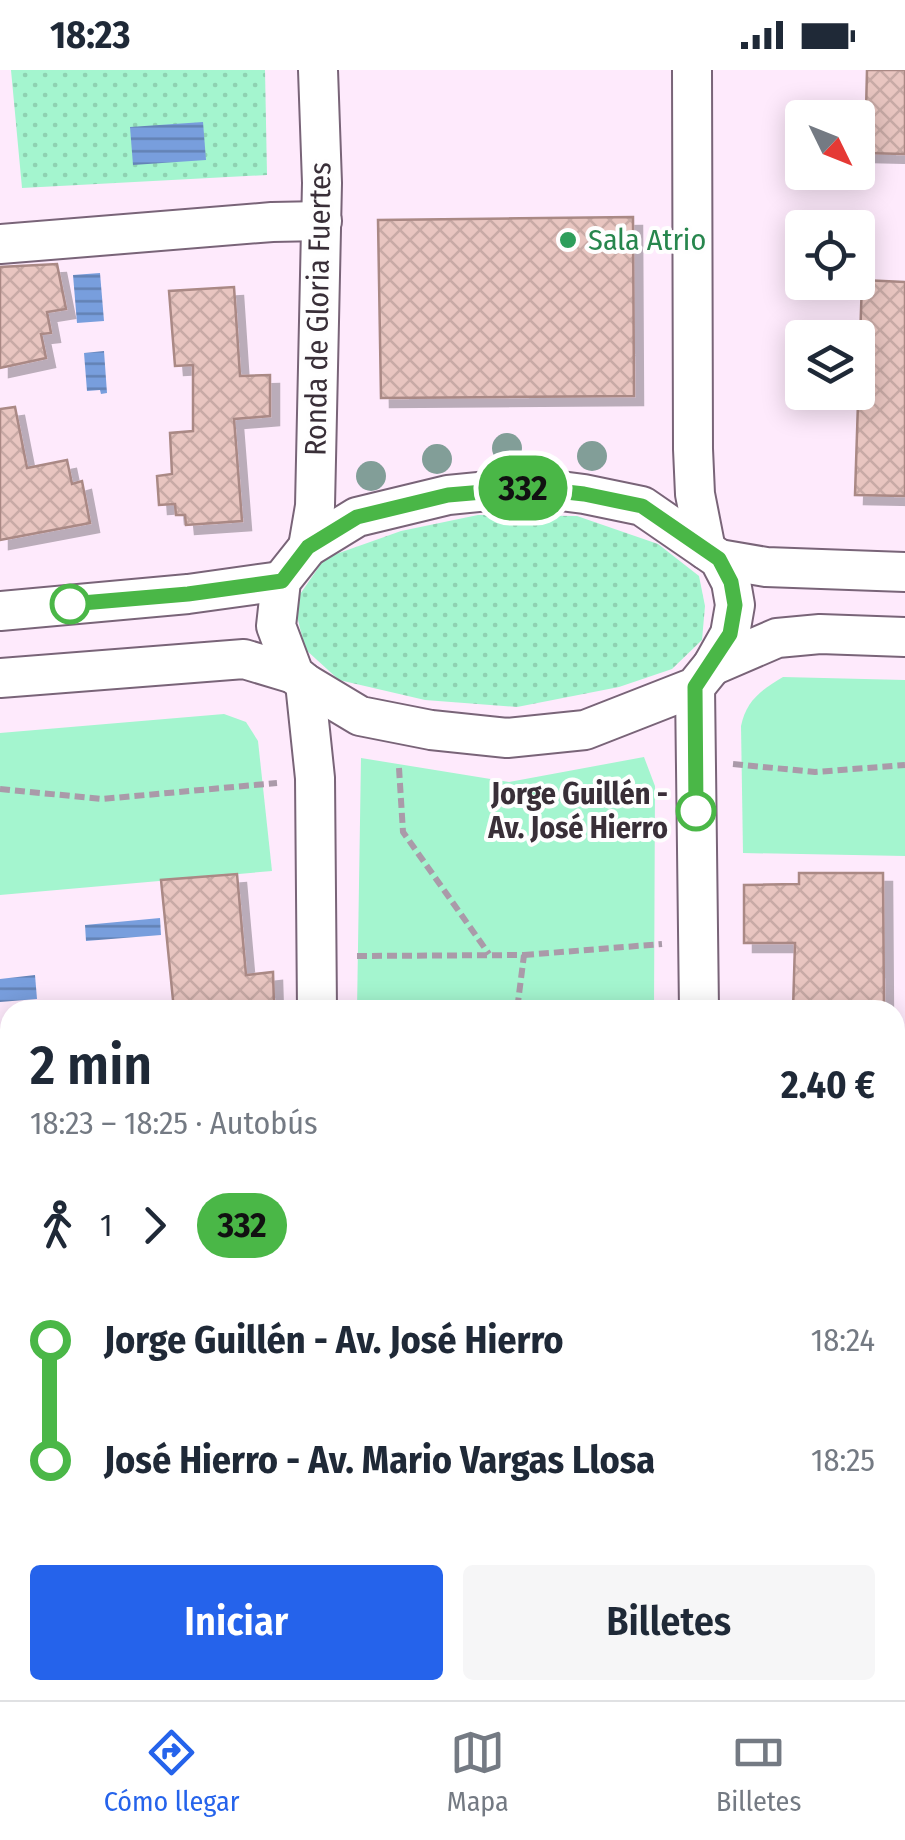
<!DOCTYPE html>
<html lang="es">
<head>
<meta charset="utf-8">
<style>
  :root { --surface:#fff; --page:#f6f6f7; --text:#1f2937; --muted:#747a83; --line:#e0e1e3; --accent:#2563eb }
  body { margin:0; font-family:"Fira Sans Condensed",sans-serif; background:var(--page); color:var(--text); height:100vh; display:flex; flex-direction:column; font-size:38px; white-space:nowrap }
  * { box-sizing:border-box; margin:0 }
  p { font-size:32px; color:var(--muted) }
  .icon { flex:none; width:55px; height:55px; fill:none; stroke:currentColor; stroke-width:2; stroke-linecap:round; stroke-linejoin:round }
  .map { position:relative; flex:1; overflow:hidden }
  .drawer { position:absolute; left:0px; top:930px; width:905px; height:700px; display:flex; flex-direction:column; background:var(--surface); border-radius:30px 30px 0 0; box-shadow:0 5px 25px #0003 }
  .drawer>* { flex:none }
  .badge { padding:0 20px; border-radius:32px; font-size:35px; line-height:65px }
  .needle { width:65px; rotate:133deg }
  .tools { position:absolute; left:785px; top:30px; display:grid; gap:20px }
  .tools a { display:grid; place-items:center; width:90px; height:90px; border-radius:10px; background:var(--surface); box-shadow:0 5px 25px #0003; font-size:50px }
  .map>.badge { position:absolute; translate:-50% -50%; box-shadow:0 0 0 5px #fff }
  .legs { display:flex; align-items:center; gap:15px; height:110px; padding:0 30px; font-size:32px }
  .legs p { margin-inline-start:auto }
  .headline { display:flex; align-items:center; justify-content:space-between; height:170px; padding:0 30px }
  h1 { font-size:55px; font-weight:600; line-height:75px }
  .button { display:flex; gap:20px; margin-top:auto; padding:20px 30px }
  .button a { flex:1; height:115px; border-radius:10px; background:var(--accent); color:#fff; font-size:40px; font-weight:600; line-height:115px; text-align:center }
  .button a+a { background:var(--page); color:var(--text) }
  ul { padding:0 30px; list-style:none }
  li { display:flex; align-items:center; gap:35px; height:120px; font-size:38px }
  li i { display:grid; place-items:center; width:15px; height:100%; margin:0 12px; background:currentColor }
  li i::after { content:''; width:25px; height:25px; margin:-12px; border:8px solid; border-radius:50%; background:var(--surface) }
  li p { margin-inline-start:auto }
  li:first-child i { background:linear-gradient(#0000 50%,currentColor 0) }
  li:last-child i { background:linear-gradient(currentColor 50%,#0000 0) }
  .status { display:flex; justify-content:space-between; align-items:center; height:70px; padding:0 50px; background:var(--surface); direction:ltr }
  .status svg { height:28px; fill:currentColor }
  .tabs { display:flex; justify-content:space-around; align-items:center; height:140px; border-top:2px solid var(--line); background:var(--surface); font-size:28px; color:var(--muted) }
  .tabs a { display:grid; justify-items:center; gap:5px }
  .tabs .selected { color:var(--accent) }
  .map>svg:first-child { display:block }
  .grass { fill:url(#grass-dots) }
  .park { fill:#a4f5cf }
  .water { fill:url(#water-rules) }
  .building { fill:url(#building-cross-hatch); stroke:#aa8985; stroke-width:2.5; filter:url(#shadow) }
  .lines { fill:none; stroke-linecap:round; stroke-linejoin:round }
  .minor-casing { stroke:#796478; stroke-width:42 }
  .path { stroke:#aa9aa9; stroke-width:6; stroke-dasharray:10 5; stroke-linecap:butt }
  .minor { stroke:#fff; stroke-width:38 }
  .tree { fill:#829e98 }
  .line-1-casing { stroke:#fff; stroke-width:22 }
  .line-1 { stroke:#4ab747; stroke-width:15 }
  .leisure-dot { fill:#2e9e5b; stroke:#fefefe; stroke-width:4 }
  .stop-1-dot { fill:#fff; stroke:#4ab747; stroke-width:5 }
  .labels { text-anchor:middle; stroke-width:8; stroke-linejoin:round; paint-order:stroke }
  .leisure-label { font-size:30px; fill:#27864d; stroke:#fefefe; text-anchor:start }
  .street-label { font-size:30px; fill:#392f38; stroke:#fefefe }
  .stop-label { font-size:30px; font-weight:bold; fill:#392f38; stroke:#fefefe; text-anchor:end }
</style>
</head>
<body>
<div class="status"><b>18:23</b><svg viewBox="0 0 49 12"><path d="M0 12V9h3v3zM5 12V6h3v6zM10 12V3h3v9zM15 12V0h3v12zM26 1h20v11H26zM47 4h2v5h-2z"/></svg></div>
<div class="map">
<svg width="905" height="1630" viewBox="0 0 905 1630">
  <defs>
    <pattern id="grass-dots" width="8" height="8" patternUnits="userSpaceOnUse" patternTransform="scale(2.5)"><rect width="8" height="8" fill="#a4f5cf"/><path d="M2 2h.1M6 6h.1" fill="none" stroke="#8ed2b2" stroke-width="1.8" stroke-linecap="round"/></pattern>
    <pattern id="water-rules" width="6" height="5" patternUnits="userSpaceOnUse" patternTransform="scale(2.5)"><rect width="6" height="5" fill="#789edd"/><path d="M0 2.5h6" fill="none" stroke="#6381b4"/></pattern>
    <pattern id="building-cross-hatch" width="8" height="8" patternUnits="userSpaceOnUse" patternTransform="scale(2.5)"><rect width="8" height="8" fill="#e8c5c0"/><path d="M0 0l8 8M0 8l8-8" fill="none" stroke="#c8aaa6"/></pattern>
    <filter id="shadow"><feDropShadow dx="9" dy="9" stdDeviation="0" flood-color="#0004"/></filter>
  </defs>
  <rect width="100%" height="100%" fill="#feeafc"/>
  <g class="grass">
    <polygon points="11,0 265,0 267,105 22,118"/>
    <polygon points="478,445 577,446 658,474 699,506 705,536 702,570 672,599 619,617 517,637 425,630 339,610 305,579 294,533 325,488 401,461"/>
  </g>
  <g class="park">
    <path d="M783,607L905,610V786L743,783L741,656C746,631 761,620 783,607Z"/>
    <polygon points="224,644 246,652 258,671 272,801 0,825 0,663"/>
    <polygon points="644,687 655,716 654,940 357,940 361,688 509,712"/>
    <rect x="366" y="1620" width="287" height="10"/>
  </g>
  <g class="water">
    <polygon points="203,52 206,90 133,95 130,57"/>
    <polygon points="100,203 104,251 77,253 73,205"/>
    <polygon points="104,281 107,323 101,324 100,320 87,321 84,283"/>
    <polygon points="160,848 161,865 86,871 85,855"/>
    <polygon points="35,905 37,929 0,932 0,909"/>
  </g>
  <g class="building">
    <polygon points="867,0 905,0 905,84 865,83"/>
    <polygon points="633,147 634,326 381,328 378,150"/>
    <polygon points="57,194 66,239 47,242 51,263 41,264 46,288 0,298 0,197"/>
    <polygon points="862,210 905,212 905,426 855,425"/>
    <polygon points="234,217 240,306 270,305 270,346 234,349 242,451 186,455 185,445 176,445 175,434 159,435 157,406 172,404 170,363 193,361 193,295 175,296 169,221"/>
    <polygon points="15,337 27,398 67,390 72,414 82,411 90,453 0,470 0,339"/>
    <polygon points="799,803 883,803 884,940 793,940 795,873 744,873 744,815 799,814"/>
    <polygon points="237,804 246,905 273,902 274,935 226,940 174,940 161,810"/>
  </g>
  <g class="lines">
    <defs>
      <g id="minor">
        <polyline points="692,0 693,379 695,424 706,480"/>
        <polyline points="0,174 272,152 322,151"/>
        <polygon points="530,417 584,424 642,436 719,489 731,512 735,535 730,564 712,596 695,617 585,660 507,668 431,660 360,646 305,613 294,604 276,556 281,511 308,477 357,447 448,425"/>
        <polyline points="308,477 315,436 322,113 318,0"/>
        <polyline points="719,489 766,497 905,502"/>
        <polyline points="0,541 188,524 281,511"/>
        <polyline points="712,596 777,568 820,564 905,567"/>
        <polyline points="0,608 244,589 294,604"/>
        <polyline points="305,613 315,708 317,940"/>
        <polyline points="695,617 699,940"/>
        <polyline points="323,1620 323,1630"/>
        <polyline points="710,1620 710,1630"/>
      </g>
    </defs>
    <use href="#minor" class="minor-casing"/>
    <g class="path">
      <polyline points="733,694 815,702 905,695"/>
      <polyline points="399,698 403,762 489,884"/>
      <polyline points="0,719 102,729 277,713"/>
      <polyline points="524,885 662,874"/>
      <polyline points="357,886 524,885 517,940"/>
      <polyline points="595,1620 596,1630"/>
      <polyline points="504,1630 504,1620"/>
    </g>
    <use href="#minor" class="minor"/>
  </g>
  <g class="tree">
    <circle cx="507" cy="378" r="15"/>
    <circle cx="592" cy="386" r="15"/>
    <circle cx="437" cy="389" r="15"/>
    <circle cx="371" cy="406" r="15"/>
  </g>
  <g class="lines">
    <defs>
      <polyline id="line-1" points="70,534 188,524 282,511 308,477 357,447 448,425 530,418 584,424 642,436 719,489 731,512 735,535 730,564 695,617 696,741"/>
    </defs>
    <use href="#line-1" class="line-1-casing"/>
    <use href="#line-1" class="line-1"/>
  </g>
  <circle class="leisure-dot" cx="568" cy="170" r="10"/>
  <g class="stop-1-dot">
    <circle cx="70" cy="534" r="18"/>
    <circle cx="696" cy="741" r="18"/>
  </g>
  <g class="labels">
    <g class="leisure-label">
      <text x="588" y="180">Sala Atrio</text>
    </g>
    <g class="street-label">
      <text transform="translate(318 239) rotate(-89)" y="10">Ronda de Gloria Fuertes</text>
    </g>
    <g class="stop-label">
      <text x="668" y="734">Jorge Guillén -<tspan x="668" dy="34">Av. José Hierro</tspan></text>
    </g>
  </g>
</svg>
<div class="tools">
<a><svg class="needle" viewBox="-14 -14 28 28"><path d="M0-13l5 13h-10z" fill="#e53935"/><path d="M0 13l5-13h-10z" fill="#747a83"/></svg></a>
<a><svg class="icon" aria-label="locate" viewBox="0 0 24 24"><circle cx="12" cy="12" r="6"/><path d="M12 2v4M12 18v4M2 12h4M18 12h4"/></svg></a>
<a><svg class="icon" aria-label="layers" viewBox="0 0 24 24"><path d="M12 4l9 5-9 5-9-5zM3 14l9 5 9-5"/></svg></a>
</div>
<b class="badge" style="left:523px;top:418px;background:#4ab747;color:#111">332</b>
<section class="drawer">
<div class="headline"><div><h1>2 min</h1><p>18:23 – 18:25 · Autobús</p></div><b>2.40 €</b></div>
<div class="legs"><svg class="icon" aria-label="walk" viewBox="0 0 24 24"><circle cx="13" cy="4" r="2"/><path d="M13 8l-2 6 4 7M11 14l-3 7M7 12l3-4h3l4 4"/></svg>1<svg class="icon" aria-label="forward" viewBox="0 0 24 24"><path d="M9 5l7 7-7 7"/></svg><b class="badge" style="background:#4ab747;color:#111">332</b></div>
<ul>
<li><i style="color:#4ab747"></i><b>Jorge Guillén - Av. José Hierro</b><p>18:24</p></li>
<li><i style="color:#4ab747"></i><b>José Hierro - Av. Mario Vargas Llosa</b><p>18:25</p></li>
</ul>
<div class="button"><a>Iniciar</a><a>Billetes</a></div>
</section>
</div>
<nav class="tabs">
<a class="selected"><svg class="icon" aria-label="directions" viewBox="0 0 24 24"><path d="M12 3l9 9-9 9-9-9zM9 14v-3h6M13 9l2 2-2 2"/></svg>Cómo llegar</a>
<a><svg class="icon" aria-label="map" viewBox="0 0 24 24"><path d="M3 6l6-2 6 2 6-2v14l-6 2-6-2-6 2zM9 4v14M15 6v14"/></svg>Mapa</a>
<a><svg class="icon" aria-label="tickets" viewBox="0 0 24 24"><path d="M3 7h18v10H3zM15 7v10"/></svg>Billetes</a>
</nav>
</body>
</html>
